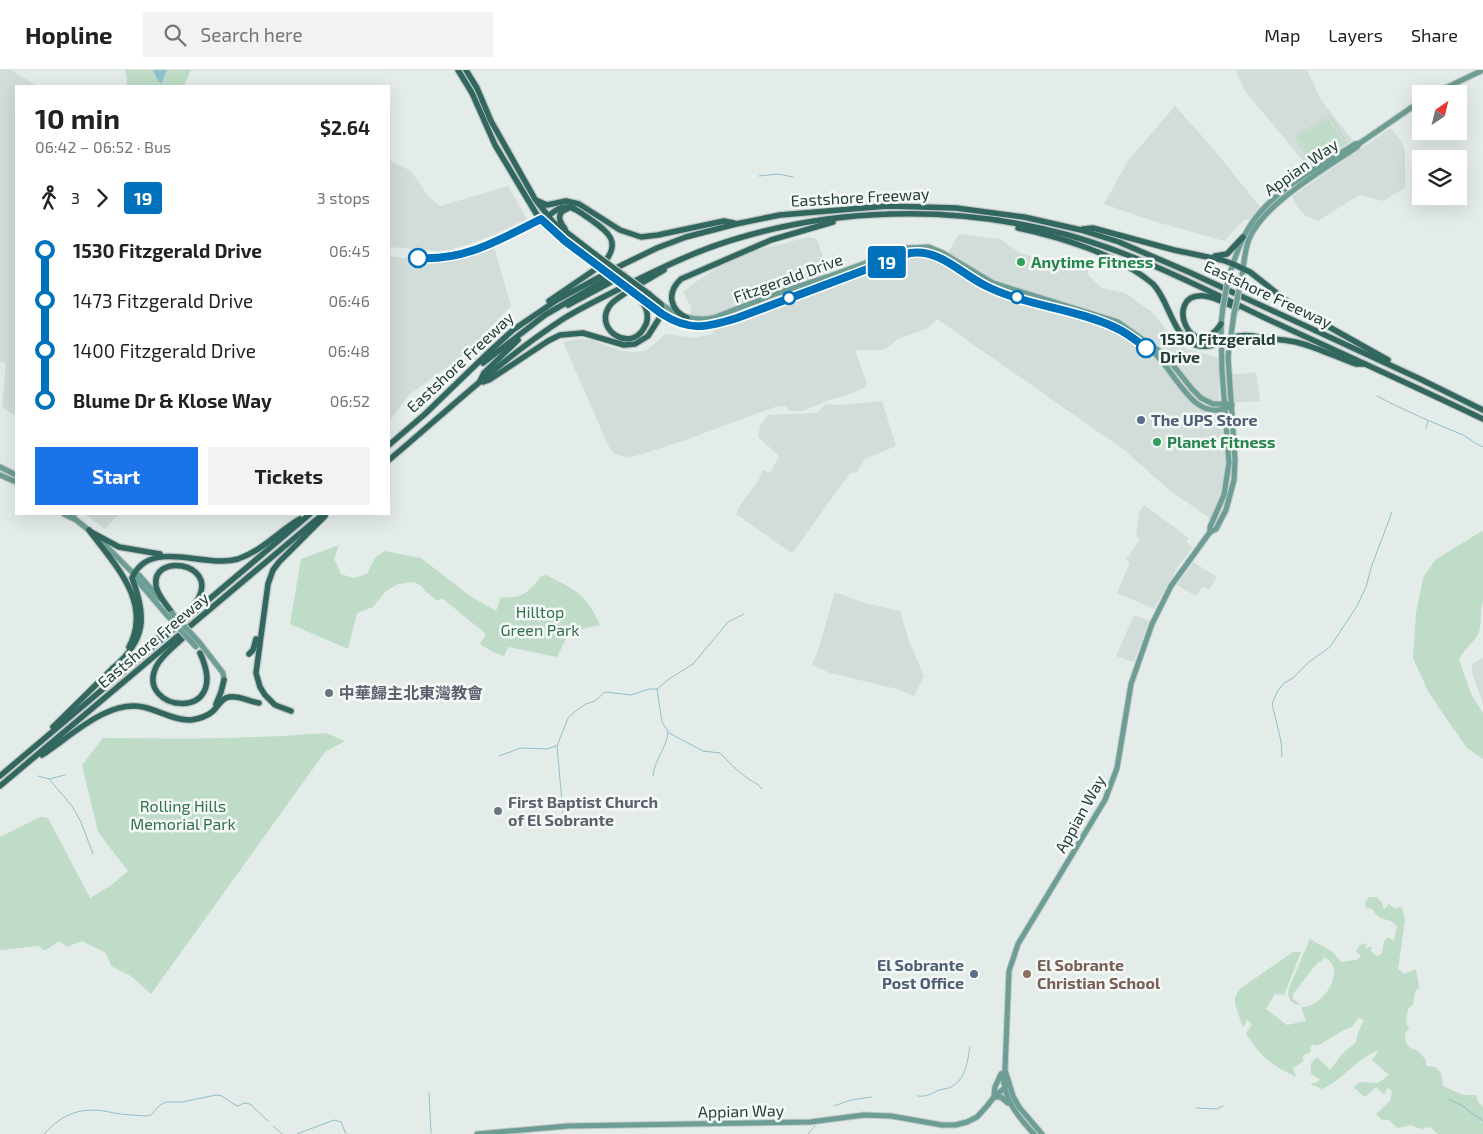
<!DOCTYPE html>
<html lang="en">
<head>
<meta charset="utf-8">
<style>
  :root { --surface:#fff; --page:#f2f2f2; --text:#222; --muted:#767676; --line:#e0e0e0; --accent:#1a73e8 }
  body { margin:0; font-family:"Exo 2","Noto Sans SC",sans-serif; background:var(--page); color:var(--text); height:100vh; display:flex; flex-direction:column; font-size:19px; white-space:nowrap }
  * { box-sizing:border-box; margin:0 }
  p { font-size:16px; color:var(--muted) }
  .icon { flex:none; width:28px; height:28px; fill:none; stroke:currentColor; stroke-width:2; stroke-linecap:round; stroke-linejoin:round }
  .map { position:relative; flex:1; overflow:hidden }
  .drawer { position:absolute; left:15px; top:15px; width:375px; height:430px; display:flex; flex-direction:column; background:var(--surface); border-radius:0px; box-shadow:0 5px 20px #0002 }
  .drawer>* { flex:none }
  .badge { padding:0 10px; border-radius:4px; font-size:18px; line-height:32px }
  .needle { width:32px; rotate:35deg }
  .tools { position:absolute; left:1412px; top:15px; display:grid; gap:10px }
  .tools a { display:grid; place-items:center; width:55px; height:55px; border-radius:0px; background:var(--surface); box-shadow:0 5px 20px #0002; font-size:25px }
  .map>.badge { position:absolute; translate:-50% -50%; box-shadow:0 0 0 2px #fff }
  .legs { display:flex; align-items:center; gap:8px; height:55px; padding:0 20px; font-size:16px }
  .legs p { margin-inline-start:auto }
  .head { display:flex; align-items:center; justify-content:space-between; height:85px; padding:0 20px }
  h1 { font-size:28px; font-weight:700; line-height:38px }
  .button { display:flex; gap:10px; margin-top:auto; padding:10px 20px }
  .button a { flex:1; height:58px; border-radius:0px; background:var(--accent); color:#fff; font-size:20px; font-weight:700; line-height:58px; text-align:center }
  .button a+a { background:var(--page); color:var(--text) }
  ul { padding:0 20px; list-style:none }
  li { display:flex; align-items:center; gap:18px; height:50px; font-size:19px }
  li i { display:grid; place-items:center; width:8px; height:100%; margin:0 6px; background:currentColor }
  li i::after { content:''; width:12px; height:12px; margin:-6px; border:4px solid; border-radius:50%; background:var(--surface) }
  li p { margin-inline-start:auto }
  li:first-child i { background:linear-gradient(#0000 50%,currentColor 0) }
  li:last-child i { background:linear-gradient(currentColor 50%,#0000 0) }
  header { display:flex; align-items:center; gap:30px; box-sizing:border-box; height:70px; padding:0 25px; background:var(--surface); border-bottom:1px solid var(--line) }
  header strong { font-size:24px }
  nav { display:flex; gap:28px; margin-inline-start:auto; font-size:18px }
  .search { width:350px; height:45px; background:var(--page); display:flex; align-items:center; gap:12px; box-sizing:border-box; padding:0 18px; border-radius:0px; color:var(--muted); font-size:19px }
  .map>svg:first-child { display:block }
  .built { fill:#d2dcd8 }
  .green { fill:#bedcc8; fill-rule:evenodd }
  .water { fill:#90bfcd }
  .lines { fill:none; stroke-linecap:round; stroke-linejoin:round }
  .stream { stroke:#90bfcd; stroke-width:1 }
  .major-casing { stroke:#c2c9c7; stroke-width:7 }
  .highway-casing { stroke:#c2c9c7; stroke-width:8 }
  .major { stroke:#6c9e95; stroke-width:5 }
  .highway { stroke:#32675f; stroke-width:5.5 }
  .major-bridge-casing { stroke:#c2c9c7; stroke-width:7; stroke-linecap:butt }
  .highway-bridge-casing { stroke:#c2c9c7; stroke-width:8; stroke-linecap:butt }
  .major-bridge { stroke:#6c9e95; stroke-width:5 }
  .highway-bridge { stroke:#32675f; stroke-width:5.5 }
  .line-1-casing { stroke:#fff; stroke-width:11 }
  .line-1 { stroke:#0072bc; stroke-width:8 }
  .stop-1-dot { fill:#fff; stroke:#0072bc; stroke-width:2.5 }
  .leisure-dot { fill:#2e9e5b; stroke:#f4f9f7; stroke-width:2 }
  .service-dot { fill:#5c6f8a; stroke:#f4f9f7; stroke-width:2 }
  .worship-dot { fill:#6b7280; stroke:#f4f9f7; stroke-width:2 }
  .education-dot { fill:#8d6e63; stroke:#f4f9f7; stroke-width:2 }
  .labels { text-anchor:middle; stroke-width:5; stroke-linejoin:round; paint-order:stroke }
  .street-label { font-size:16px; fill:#253d38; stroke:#f4f9f7 }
  .leisure-label { font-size:16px; font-weight:bold; fill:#27864d; stroke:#f4f9f7; text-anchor:start }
  .stop-label { font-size:16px; font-weight:bold; fill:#253d38; stroke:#f4f9f7; text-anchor:start }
  .service-label { font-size:16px; font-weight:bold; fill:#4e5e75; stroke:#f4f9f7; text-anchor:start }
  .park-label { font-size:16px; fill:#32704e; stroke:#f4f9f7 }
  .worship-label { font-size:16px; font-weight:bold; fill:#5b616d; stroke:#f4f9f7; text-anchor:start }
  .education-label { font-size:16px; font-weight:bold; fill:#785e54; stroke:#f4f9f7; text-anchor:start }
</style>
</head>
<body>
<header>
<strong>Hopline</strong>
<div class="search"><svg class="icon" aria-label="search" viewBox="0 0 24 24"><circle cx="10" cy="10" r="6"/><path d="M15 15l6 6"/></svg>Search here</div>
<nav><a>Map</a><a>Layers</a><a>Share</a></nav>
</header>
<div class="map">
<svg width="1483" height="1064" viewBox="0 0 1483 1064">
  <rect width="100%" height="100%" fill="#e4ece9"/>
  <g class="built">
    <polygon points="0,0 11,0 37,16 16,16 16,346 2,337 6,293 0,292"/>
    <polygon points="1236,0 1307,0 1321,30 1347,63 1352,70 1351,72 1310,99 1244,20"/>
    <polygon points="1175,36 1211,76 1260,137 1250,149 1244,150 1224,171 1153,151 1104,134 1128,91"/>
    <polygon points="1391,58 1402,72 1405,82 1405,118 1383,131 1359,125 1318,151 1306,146 1300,140 1293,130 1293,126"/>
    <polygon points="389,90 411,101 429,127 440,136 508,116 527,149 486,168 450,180 437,181 389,177"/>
    <polygon points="959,164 1000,169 1020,183 1057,194 1059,186 1088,199 1088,205 1102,218 1125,223 1152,242 1175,270 1186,279 1220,288 1219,331 1210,332 1199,326 1164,283 1101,244 1002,215 947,184"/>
    <polygon points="808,167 817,169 829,206 718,245 703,248 690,247 691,237 683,222 697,211 719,197 754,181"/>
    <polygon points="493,174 511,236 465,284 409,325 389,352 389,186 425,191 447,190 470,184"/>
    <polygon points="918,183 935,186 995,224 1044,238 1072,244 1118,260 1157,288 1188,329 1197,336 1218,340 1221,344 1227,392 1221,428 1212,450 1168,419 1124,380 937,249 928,258 896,270 889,277 881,280 855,280 866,311 866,317 846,326 835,328 802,341 789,341 786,336 775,337 680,372 629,388 615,384 609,377 563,272 578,269 592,270 621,281 637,282 647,280 666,264 695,268 713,264 712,257"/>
    <polygon points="1256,302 1260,331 1233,333 1231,305"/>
    <polygon points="882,331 896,376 865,389 857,402 850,403 793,482 790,482 736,444 741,434 758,411 763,400 770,403 779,386 758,367 760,356 768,345 817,343 826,334 840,335"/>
    <polygon points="1144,435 1189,468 1186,472 1193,477 1179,495 1154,539 1117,523 1130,492 1126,490 1140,469 1136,466 1139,443"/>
    <polygon points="85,444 119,444 105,459"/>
    <polygon points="1193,492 1217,507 1209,520 1202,517 1196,526 1177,515"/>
    <polygon points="835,522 865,533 900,541 909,571 924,606 914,626 897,619 830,603 812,595 819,577"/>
    <polygon points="1134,545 1149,551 1134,592 1116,586"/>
    <polygon points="1483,588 1483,634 1472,603 1472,594"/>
  </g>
  <g class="green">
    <polygon points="125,0 191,0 184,16 126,16 127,9"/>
    <path d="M1329,46L1333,49L1345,68V72L1347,73L1312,94L1296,70V66L1325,47ZM1326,48L1331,49L1343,69L1344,72L1312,91L1298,70V67Z"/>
    <polygon points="1328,49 1343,72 1313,91 1298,67"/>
    <path d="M1482,461L1483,464V531C1479,542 1483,557 1477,566C1471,575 1464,579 1459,589L1471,624L1483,643V689L1467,678L1446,648L1428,621L1413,588L1416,543L1423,508L1435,490Z"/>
    <path d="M339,475L334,489L341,504L353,508L367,504L375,488L384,481L421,488L470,526L496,541L501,527C520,530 530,522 540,507L546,505C574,519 587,524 600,555L569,562L557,587L508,577L504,586L493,582L480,574L486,564L442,528L438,531L425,521L422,516L414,512L398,514L385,522L373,537L357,543L348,579L290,554L301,489Z"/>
    <path d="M326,663L345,671L325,682L151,924L131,906L111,896L106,883L82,871L67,877L59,871L46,880H43L39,876L0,880V767L40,747L48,748L90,828L110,816L128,801L98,762L82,695L103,668C177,669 252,669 326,663Z"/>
    <path d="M1369,827H1376L1381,831L1384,839L1389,834L1395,838L1402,837L1405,850L1398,899L1404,904L1416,899L1419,917L1415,922L1413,934L1408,939L1406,952L1409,958L1405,964L1406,973L1412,979L1417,980L1426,990V996L1436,997L1441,1003L1443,1016L1463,1025H1476L1478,1032L1483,1037V1064H1438L1430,1057L1421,1059L1411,1055L1397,1058L1389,1050H1382L1376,1044L1390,1031L1392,1021L1387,1018L1384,1025L1376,1017L1365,1027L1353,1017L1360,1012L1378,1013L1389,1005L1372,990L1379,980C1357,988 1343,1010 1322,1019L1310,1014L1317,1012L1320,1009L1311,1004V993L1317,987L1330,1000L1343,983L1356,972L1358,962L1364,950L1358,948L1352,957L1344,960L1317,976L1313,974L1310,978L1311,982L1302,986L1304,991L1293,998L1296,1007C1273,996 1259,986 1246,963L1252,955L1247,949L1244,957L1242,955L1235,934V927L1241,918L1293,882H1301L1284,925L1275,924L1266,939L1287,955L1306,951L1301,937C1322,939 1349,899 1324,887L1322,891L1318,892L1293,924V929L1301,935C1291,934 1286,928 1289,918L1310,869L1333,882L1341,892L1356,890L1361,886L1356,881L1360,875L1367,873L1365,878L1372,877L1371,881L1376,886L1382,884L1384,871L1388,867L1394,871L1397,856C1387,846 1381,853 1372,839L1366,838L1365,832Z"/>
  </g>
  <polygon class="water" points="153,0 167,0 161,14 157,9"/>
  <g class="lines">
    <g class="stream">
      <polyline points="759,106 778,104 793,107"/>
      <path d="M1377,326C1405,341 1434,353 1463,365C1470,369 1475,374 1483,377"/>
      <polyline points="1426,358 1428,351"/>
      <path d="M657,619L662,652L669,663L703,681L720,683C728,691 736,700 746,707C752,712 758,713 762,719"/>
      <polyline points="499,686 521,678 547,679 556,676"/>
      <polyline points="1282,687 1281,671 1272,634 1277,622 1284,613 1293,608 1309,592 1330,577 1357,536 1366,517 1371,498 1392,442"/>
      <polyline points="38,706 49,709 65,705"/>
      <path d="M653,706C654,690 667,678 668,662"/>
      <polyline points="49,709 72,736 81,752 93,784"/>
      <polyline points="561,756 563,743 557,676 568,648 578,639 586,634 595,631 605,622 631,625 649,619 657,619 669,609 693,594 728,552 744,544"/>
      <polyline points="429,1023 431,1063"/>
      <path d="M918,1026C926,1027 931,1024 937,1021C941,1019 945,1019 949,1018C966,1010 967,993 970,977"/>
      <polyline points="1449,1029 1461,1035 1483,1051"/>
      <polyline points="834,1036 851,1030 872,1027"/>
      <polyline points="1196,1038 1217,1039 1223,1036"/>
      <polyline points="273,1056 282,1064"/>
      <path d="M44,1064C65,1041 85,1036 114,1043C124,1045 135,1045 145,1046L151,1045L160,1035L166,1032H182L216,1025L222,1026L232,1033L238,1036L244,1033L250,1034L268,1051"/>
      <polyline points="297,1064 334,1050 341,1052 346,1064"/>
      <polyline points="808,1064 815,1056"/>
    </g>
    <defs>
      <g id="major">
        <polyline points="1433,24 1483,0"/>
        <path d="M1228,209C1234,192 1238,175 1248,159C1271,120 1318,98 1355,74L1360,73L1421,31"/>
        <path d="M1241,211C1244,197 1244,182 1249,169C1264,133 1325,99 1357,77L1360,73"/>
        <path d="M641,228C657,240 672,254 693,257C722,259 751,241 777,232C821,216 866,201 910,183C934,179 949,194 968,206C979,212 989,218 1000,222C1037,235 1078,241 1113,256C1127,262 1140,272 1152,281C1175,299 1194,358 1232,335"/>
        <path d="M661,234C678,245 692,252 713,248L775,224L827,207L907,178L929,177L943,183L993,213L1118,252L1165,285L1192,319L1201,328L1213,334H1231"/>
        <polyline points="0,397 16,405"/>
        <polyline points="0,405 16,412"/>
        <polyline points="64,444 74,449"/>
        <polyline points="72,444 75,449 91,462"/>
        <polyline points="1210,462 1210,457 1224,425 1229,393 1222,301 1221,254 1223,237"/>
        <polyline points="99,469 134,504 139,505 160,529"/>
        <polyline points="134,504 136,509 165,543"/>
        <polyline points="199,572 223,603 224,610"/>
        <path d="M1003,1003C1003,1028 1017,1046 1034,1064"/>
        <polyline points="994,1026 995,1017 1001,1004"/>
        <polyline points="994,1027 1001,1027 1008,1033"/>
        <polyline points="477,1064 568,1056 810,1052 864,1045 891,1046 942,1055 955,1055 967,1052 977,1047 987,1036 994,1027 1009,1014"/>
        <polyline points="1042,1064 1019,1037 1013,1026 1005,1000 1009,901 1018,874 1105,730 1117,698 1131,614 1152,554 1171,516 1210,462 1216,459 1226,440 1234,410 1235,390 1228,287 1234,244"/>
      </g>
      <g id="highway">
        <polyline points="458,0 472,23 495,75 537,145 555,163 591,190"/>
        <polyline points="466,0 477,18 491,51 535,129 553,152 596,185"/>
        <polyline points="538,131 547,135 566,131 579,134 620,160 641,167 658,165 724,151 734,153"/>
        <path d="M548,146C553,142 559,137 565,137C574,136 580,143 587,147C605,160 624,170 603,194L549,231"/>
        <path d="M1018,158C1061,167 1119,185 1153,214C1169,230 1173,268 1196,275C1213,280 1225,268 1239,266C1248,264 1257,267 1266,268C1276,269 1286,270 1296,272C1316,277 1336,287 1356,294H1365"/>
        <path d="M565,159C559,151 556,143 567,139"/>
        <polyline points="1083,159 1093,158 1174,180 1222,190 1233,194 1250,202 1297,239 1388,290"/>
        <polyline points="1215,186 1227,184 1243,167"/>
        <path d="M638,226C641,230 644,234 646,239C648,245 648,252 644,258C630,284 591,258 611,234C620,224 651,208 664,200"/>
        <polyline points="568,235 624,205"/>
        <path d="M687,248C670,240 666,223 681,209L771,170L833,152"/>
        <path d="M1221,254C1191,298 1162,222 1204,226C1215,227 1227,234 1237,238"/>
        <polyline points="483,293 545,245 619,202"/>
        <polyline points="480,311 484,303 518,270"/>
        <polyline points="483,312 489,310 548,271 560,265 583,263 624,275 635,274 648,266 662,244 661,234 649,224"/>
        <polyline points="389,375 425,344 489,282 513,260 557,230 622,195 657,178 686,167 736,154 780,145 887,136 956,138 1024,147 1081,160 1119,172 1191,203 1420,309 1483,340"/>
        <path d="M389,390C446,342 500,290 563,249C584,236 606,226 627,215C663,197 700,179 739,168C836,139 945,136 1044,159C1121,176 1192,213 1263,247C1336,281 1410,314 1483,349"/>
        <path d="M89,460C114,494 153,532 129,577"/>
        <polyline points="91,462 119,477 160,484"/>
        <path d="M188,563C178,574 162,584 156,597C135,642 233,654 200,583"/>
        <path d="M158,568C169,558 194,539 199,527C216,492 151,483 156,516C158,526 167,535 172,543"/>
        <polyline points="249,584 253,580 256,569"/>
        <path d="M113,598C146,570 147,547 132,508C150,467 204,499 238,489C262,481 279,461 300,449"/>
        <polyline points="216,634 221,622 224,610"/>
        <polyline points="291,641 275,635 265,625 260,617 256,603 268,514 273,500 279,492 325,446"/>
        <polyline points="53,657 114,597"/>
        <path d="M42,685C70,667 108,629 143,637C158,640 175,651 191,650C198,649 207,646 212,642C218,637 221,628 229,627C239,625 250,632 259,633"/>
        <polyline points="0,706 310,444"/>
        <polyline points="0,716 323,444"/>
      </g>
    </defs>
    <use href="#major" class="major-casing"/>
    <use href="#highway" class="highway-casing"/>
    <use href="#major" class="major"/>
    <use href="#highway" class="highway"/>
    <defs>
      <g id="major-bridge">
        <polyline points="1223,237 1228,209"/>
        <polyline points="1234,244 1241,211"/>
        <polyline points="165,543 196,577"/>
        <polyline points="172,543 199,572"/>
      </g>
      <g id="highway-bridge">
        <polyline points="596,185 649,224"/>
        <polyline points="591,190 612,207"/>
        <polyline points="617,210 638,226"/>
      </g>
    </defs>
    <use href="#major-bridge" class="major-bridge-casing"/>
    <use href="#highway-bridge" class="highway-bridge-casing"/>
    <use href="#major-bridge" class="major-bridge"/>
    <use href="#highway-bridge" class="highway-bridge"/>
  </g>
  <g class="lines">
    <defs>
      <path id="line-1" d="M418,188C465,191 501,169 541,149L565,171L662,244C690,262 708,257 737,248L910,183C939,178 961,204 986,216C1026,236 1073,238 1114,257C1126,262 1136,270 1146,278"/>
    </defs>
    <use href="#line-1" class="line-1-casing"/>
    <use href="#line-1" class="line-1"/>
  </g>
  <g class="stop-1-dot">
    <circle cx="418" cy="188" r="9"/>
    <circle cx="1017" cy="227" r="6"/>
    <circle cx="789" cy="228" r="6"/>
    <circle cx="1146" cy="278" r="9"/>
  </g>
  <g class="leisure-dot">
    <circle cx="1021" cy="192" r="5"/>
    <circle cx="1157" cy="372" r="5"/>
  </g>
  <g class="service-dot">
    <circle cx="1141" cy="350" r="5"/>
    <circle cx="974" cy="904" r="5"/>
  </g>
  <g class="worship-dot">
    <circle cx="329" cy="623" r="5"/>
    <circle cx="498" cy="741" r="5"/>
  </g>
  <circle class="education-dot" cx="1027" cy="904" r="5"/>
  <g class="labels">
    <g class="street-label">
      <text transform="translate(1301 97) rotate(-35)" y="6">Appian Way</text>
      <text transform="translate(860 127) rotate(-3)" y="6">Eastshore Freeway</text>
      <text transform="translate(788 208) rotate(-20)" y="6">Fitzgerald Drive</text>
      <text transform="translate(1268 224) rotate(25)" y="6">Eastshore Freeway</text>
      <text transform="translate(460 292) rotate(-43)" y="6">Eastshore Freeway</text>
      <text transform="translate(153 570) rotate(-40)" y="6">Eastshore Freeway</text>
      <text transform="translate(1080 744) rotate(-61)" y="6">Appian Way</text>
      <text transform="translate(741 1041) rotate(-1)" y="6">Appian Way</text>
    </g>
    <g class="leisure-label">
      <text x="1031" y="198">Anytime Fitness</text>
      <text x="1167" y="378">Planet Fitness</text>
    </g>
    <g class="stop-label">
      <text x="1160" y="275">1530 Fitzgerald<tspan x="1160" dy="18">Drive</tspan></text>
    </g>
    <g class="service-label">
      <text x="1151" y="356">The UPS Store</text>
      <text x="964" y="901" text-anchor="end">El Sobrante<tspan x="964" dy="18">Post Office</tspan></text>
    </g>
    <g class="park-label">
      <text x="540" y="548">Hilltop<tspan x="540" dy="18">Green Park</tspan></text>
      <text x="183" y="742">Rolling Hills<tspan x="183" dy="18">Memorial Park</tspan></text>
    </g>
    <g class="worship-label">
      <text x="339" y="629">中華歸主北東灣教會</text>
      <text x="508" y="738">First Baptist Church<tspan x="508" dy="18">of El Sobrante</tspan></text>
    </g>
    <g class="education-label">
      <text x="1037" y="901">El Sobrante<tspan x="1037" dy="18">Christian School</tspan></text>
    </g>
  </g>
</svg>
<div class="tools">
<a><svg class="needle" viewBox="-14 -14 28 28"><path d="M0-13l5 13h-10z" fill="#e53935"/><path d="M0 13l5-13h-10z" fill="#767676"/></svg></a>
<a><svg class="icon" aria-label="layers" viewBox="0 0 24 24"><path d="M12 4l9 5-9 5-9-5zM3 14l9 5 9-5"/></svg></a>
</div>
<b class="badge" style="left:887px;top:192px;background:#0072bc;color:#fff">19</b>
<section class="drawer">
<div class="head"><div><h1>10 min</h1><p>06:42 – 06:52 · Bus</p></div><b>$2.64</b></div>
<div class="legs"><svg class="icon" aria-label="walk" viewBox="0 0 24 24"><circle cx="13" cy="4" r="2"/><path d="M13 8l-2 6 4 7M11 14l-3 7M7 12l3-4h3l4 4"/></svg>3<svg class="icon" aria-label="forward" viewBox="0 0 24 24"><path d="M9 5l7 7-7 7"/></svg><b class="badge" style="background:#0072bc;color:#fff">19</b><p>3 stops</p></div>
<ul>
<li><i style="color:#0072bc"></i><b>1530 Fitzgerald Drive</b><p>06:45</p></li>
<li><i style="color:#0072bc"></i><span>1473 Fitzgerald Drive</span><p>06:46</p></li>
<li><i style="color:#0072bc"></i><span>1400 Fitzgerald Drive</span><p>06:48</p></li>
<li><i style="color:#0072bc"></i><b>Blume Dr &amp; Klose Way</b><p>06:52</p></li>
</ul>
<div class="button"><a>Start</a><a>Tickets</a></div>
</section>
</div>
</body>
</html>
